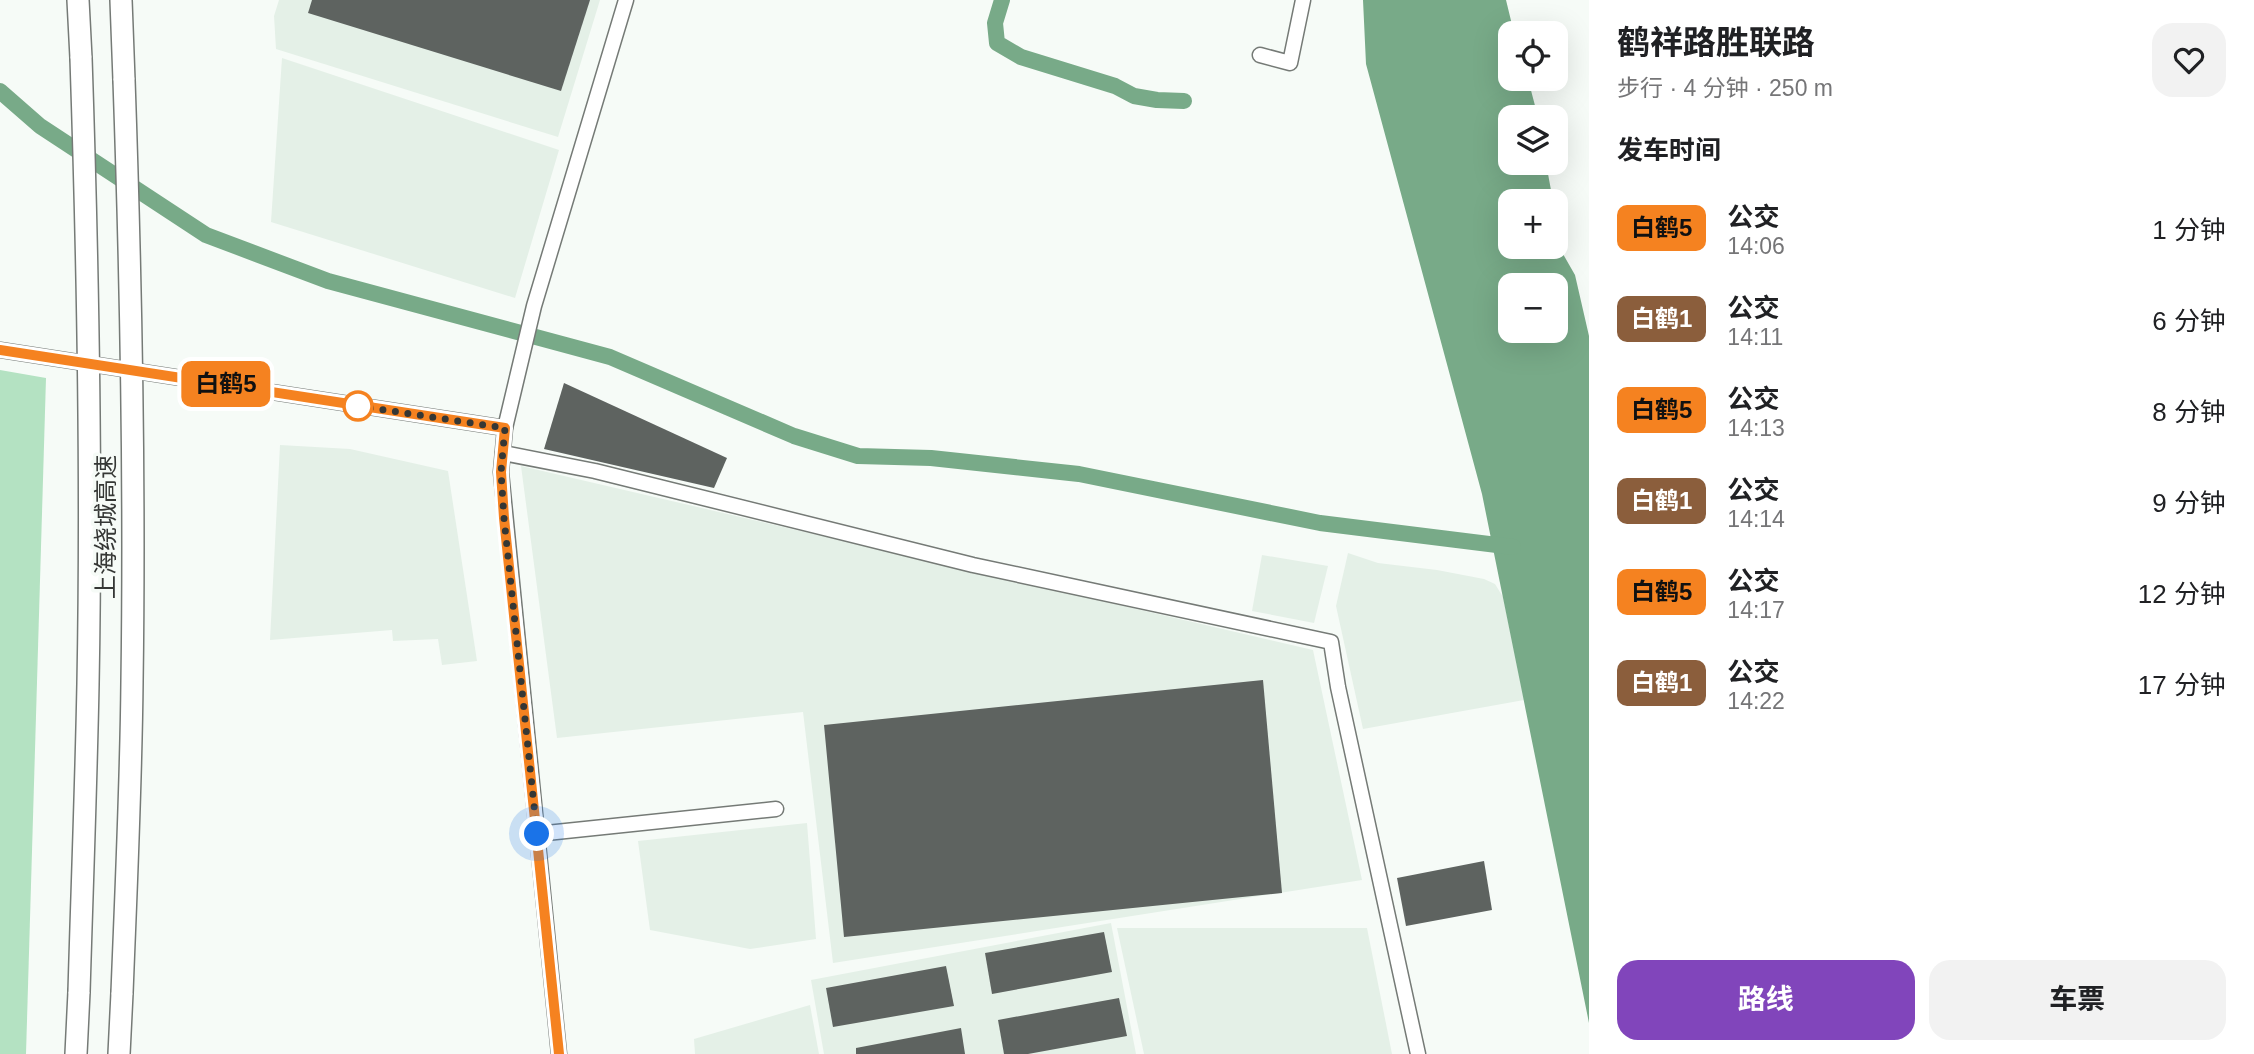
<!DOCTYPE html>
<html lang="zh">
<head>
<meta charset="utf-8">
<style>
  :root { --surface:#fff; --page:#f2f2f2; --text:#202124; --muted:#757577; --accent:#8145bb }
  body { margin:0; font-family:Helvetica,"Noto Sans SC",sans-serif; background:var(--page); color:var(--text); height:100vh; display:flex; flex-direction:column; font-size:26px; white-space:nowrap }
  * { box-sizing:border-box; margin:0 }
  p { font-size:23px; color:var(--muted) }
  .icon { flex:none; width:38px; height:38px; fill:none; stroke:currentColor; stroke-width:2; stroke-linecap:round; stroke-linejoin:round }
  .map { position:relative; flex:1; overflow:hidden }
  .side { display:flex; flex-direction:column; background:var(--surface); width:665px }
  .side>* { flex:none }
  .badge { padding:0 14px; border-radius:10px; font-size:24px; line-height:46px }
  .tools { position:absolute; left:1498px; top:21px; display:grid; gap:14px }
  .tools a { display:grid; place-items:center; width:70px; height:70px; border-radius:14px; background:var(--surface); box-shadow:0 7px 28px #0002; font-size:35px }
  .you { position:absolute; width:35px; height:35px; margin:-18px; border:5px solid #fff; border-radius:50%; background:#1a73e8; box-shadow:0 0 0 10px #1a73e833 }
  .map>.badge { position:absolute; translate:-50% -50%; box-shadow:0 0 0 4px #fff }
  h2 { padding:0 28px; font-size:26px; line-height:63px }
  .round { display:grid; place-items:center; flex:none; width:74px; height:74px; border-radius:21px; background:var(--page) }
  .head { display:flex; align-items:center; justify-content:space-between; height:119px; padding:0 28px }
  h1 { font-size:33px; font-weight:700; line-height:52px }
  .cta { display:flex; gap:14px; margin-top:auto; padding:14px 28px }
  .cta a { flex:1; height:80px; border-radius:21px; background:var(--accent); color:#fff; font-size:28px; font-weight:700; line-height:80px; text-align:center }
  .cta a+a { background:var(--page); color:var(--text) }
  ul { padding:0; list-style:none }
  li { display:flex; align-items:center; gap:21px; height:91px; padding:0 28px }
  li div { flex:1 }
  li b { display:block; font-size:26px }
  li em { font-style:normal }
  li .badge { min-width:77px; font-weight:700; text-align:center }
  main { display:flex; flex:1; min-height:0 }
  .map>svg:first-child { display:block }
  .built { fill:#e4f0e7 }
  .green { fill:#b4e2c2 }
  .water { fill:#78aa88; fill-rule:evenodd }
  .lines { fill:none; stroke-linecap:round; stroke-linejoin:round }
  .canal { stroke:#78aa88; stroke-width:16 }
  .building { fill:#5e6360 }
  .minor-casing { stroke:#757a76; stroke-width:17 }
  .highway-casing { stroke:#757a76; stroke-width:24 }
  .minor { stroke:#fff; stroke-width:14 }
  .highway { stroke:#fff; stroke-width:21 }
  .highway-bridge-casing { stroke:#757a76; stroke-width:24; stroke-linecap:butt }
  .highway-bridge { stroke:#fff; stroke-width:21 }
  .line-casing { stroke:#fff; stroke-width:16 }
  .line { stroke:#f58220; stroke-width:10 }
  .walk { stroke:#353735; stroke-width:7; stroke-dasharray:0 12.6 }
  .stop-dot { fill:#fff; stroke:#f58220; stroke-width:3.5 }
  .labels { text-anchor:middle; stroke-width:7; stroke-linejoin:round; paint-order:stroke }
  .street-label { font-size:24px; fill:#353735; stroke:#f6fbf7 }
</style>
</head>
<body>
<main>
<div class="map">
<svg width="1589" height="1054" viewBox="0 0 1589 1054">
  <rect width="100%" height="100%" fill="#f6fbf7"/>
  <g class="built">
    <polygon points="279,0 600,0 558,137 276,49 274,16"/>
    <polygon points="282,58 559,150 515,298 271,222"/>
    <polygon points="280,445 350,449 448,471 477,661 442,665 438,639 393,641 392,630 270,640"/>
    <polygon points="521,466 1313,650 1362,880 833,963 803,712 557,738"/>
    <polygon points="1348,553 1378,563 1437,570 1484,579 1495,584 1503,597 1524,700 1363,729 1336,606"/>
    <polygon points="1262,555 1328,566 1314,623 1252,611"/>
    <polygon points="807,823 816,939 750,949 650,930 638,841"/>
    <polygon points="1111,923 1136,1054 824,1054 811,980"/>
    <polygon points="1117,928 1367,928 1392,1054 1144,1054"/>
    <polygon points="810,1005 819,1054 695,1054 694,1039"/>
  </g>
  <polygon class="green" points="0,370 46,378 26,1054 0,1054"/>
  <path class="water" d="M1363,0H1506L1514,33H1510V79H1528L1538,117H1510V163H1546L1553,201H1510V247H1556V216L1563,254L1575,275L1589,336V1023L1482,494L1366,64ZM1510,285H1556V331H1510Z"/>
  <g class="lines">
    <g class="canal">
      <polyline points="1002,0 995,23 997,43 1021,57 1115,86 1134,96 1157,100 1184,101"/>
      <polyline points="0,91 40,126 206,235 328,281 610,357 794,436 858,456 931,458 1079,474 1320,523 1513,547"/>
    </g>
  </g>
  <g class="building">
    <polygon points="312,0 590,0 561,91 308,13"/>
    <polygon points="564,383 727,458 714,488 544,449"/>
    <polygon points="1263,680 1282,893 844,937 824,725"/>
    <polygon points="1484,861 1492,910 1406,926 1397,878"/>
    <polygon points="1104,932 1112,972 992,994 985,953"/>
    <polygon points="946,966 954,1006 833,1027 826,988"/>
    <polygon points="1119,998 1127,1036 1028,1054 1004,1054 998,1020"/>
    <polygon points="961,1028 965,1054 856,1054 856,1048"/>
  </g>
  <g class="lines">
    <defs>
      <g id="minor">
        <polyline points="1260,55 1290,63 1303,0"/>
        <polyline points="0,350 505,428"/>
        <polyline points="503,453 595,471 973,565 1331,642 1338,687 1418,1054"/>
        <polyline points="537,834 776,809"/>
        <polyline points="559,1054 501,472 505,428 534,306 626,0"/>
      </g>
      <g id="highway">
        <polyline points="78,0 81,58"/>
        <polyline points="121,0 124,80"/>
        <polyline points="76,1054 79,992"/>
        <polyline points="119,1054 122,993"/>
      </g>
    </defs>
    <use href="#minor" class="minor-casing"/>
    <use href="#highway" class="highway-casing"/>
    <use href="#minor" class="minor"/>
    <use href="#highway" class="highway"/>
    <defs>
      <g id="highway-bridge">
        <path d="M79,992C82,890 86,787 88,684C92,476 88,266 81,58"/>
        <path d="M122,993C126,890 131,786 132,682C135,481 131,280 124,80"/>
      </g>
    </defs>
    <use href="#highway-bridge" class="highway-bridge-casing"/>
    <use href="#highway-bridge" class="highway-bridge"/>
  </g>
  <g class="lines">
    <defs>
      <polyline id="line" points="0,350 505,428 501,472 504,518 559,1054"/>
    </defs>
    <use href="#line" class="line-casing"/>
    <use href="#line" class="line"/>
    <polyline class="walk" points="358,406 505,428 501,472 504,518 537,834"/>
  </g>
  <circle class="stop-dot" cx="358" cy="406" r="14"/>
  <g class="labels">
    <g class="street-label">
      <text transform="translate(106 527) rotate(-90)" y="8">上海绕城高速</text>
    </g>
  </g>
</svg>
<div class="tools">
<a><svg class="icon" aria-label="locate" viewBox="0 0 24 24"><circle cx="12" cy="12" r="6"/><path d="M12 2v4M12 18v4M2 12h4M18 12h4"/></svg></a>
<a><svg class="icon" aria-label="layers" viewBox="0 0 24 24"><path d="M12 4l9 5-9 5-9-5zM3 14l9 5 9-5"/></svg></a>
<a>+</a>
<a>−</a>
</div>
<div class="you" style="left:537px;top:834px"></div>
<b class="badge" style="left:226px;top:384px;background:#f58220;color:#111">白鹤5</b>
</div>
<section class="side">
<div class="head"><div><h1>鹤祥路胜联路</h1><p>步行 · 4 分钟 · 250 m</p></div><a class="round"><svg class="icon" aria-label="heart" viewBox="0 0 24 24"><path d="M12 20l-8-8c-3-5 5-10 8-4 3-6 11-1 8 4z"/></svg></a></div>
<h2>发车时间</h2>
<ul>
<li><span class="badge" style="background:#f58220;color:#111">白鹤5</span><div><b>公交</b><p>14:06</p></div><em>1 分钟</em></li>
<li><span class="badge" style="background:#8b5e3c;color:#fff">白鹤1</span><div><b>公交</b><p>14:11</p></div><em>6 分钟</em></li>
<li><span class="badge" style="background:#f58220;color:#111">白鹤5</span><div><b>公交</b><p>14:13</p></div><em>8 分钟</em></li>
<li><span class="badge" style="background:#8b5e3c;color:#fff">白鹤1</span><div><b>公交</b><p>14:14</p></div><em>9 分钟</em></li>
<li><span class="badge" style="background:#f58220;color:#111">白鹤5</span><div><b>公交</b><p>14:17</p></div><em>12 分钟</em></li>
<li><span class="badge" style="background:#8b5e3c;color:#fff">白鹤1</span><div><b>公交</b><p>14:22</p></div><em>17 分钟</em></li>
</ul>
<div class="cta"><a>路线</a><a>车票</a></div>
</section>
</main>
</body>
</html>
